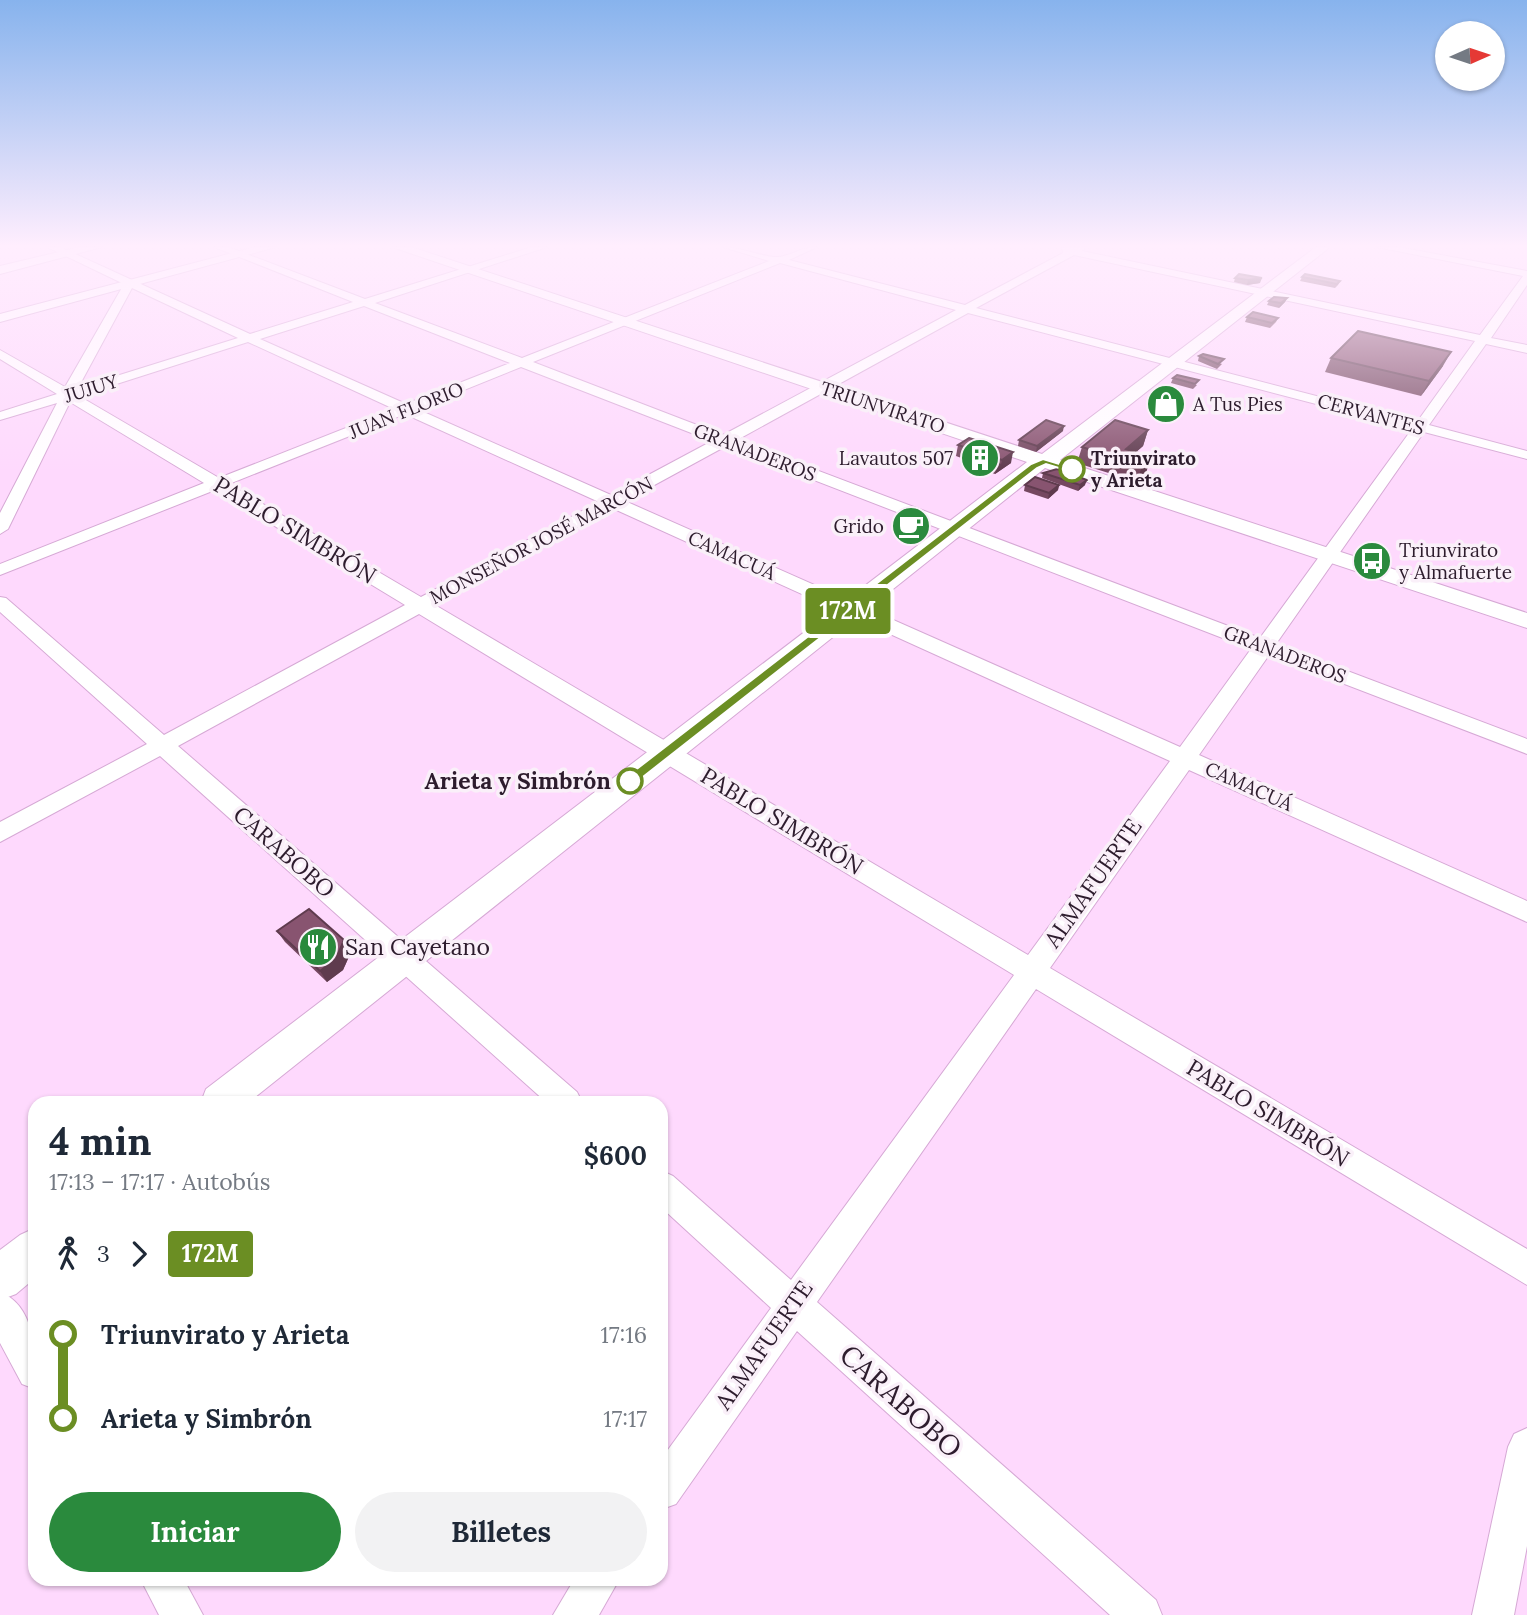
<!DOCTYPE html>
<html lang="es">
<head>
<meta charset="utf-8">
<style>
  :root { --surface:#fff; --page:#f2f2f3; --text:#1f2937; --muted:#747a83; --accent:#2a8a3d }
  body { margin:0; font-family:Lora,serif; background:var(--page); color:var(--text); height:100vh; display:flex; flex-direction:column; font-size:26px; white-space:nowrap }
  * { box-sizing:border-box; margin:0 }
  p { font-size:23px; color:var(--muted) }
  .icon { flex:none; width:38px; height:38px; fill:none; stroke:currentColor; stroke-width:2; stroke-linecap:round; stroke-linejoin:round }
  .map { position:relative; flex:1; overflow:hidden }
  .side { position:absolute; left:28px; top:1096px; width:640px; height:490px; display:flex; flex-direction:column; background:var(--surface); border-radius:21px; box-shadow:0 2px 5px #0004 }
  .side>* { flex:none }
  .badge { padding:0 14px; border-radius:5px; font-size:24px; line-height:46px }
  .needle { width:46px; rotate:87deg }
  .controls { position:absolute; left:1435px; top:21px; display:grid; gap:14px }
  .controls a { display:grid; place-items:center; width:70px; height:70px; border-radius:50%; background:var(--surface); box-shadow:0 2px 5px #0004; font-size:35px }
  .map>.badge { position:absolute; translate:-50% -50%; box-shadow:0 0 0 4px #fff }
  .legs { display:flex; align-items:center; gap:10px; height:77px; padding:0 21px; font-size:23px }
  .legs p { margin-inline-start:auto }
  .head { display:flex; align-items:center; justify-content:space-between; height:119px; padding:0 21px }
  h1 { font-size:38px; font-weight:800; line-height:52px }
  .button { display:flex; gap:14px; margin-top:auto; padding:14px 21px }
  .button a { flex:1; height:80px; border-radius:42px; background:var(--accent); color:#fff; font-size:28px; font-weight:800; line-height:80px; text-align:center }
  .button a+a { background:var(--page); color:var(--text) }
  ul { padding:0 21px; list-style:none }
  li { display:flex; align-items:center; gap:24px; height:84px; font-size:26px }
  li i { display:grid; place-items:center; width:10px; height:100%; margin:0 9px; background:currentColor }
  li i::after { content:''; width:18px; height:18px; margin:-9px; border:5px solid; border-radius:50%; background:var(--surface) }
  li p { margin-inline-start:auto }
  li:first-child i { background:linear-gradient(#0000 50%,currentColor 0) }
  li:last-child i { background:linear-gradient(currentColor 50%,#0000 0) }
  .map>svg:first-child { display:block }
  .lines { fill:none; stroke-linecap:round; stroke-linejoin:round }
  .minor-casing { stroke:#d6a9d5; stroke-width:2 }
  .tertiary-casing { stroke:#d6a9d5; stroke-width:2 }
  .minor { fill:#fff; fill-rule:evenodd }
  .tertiary { fill:#fff; fill-rule:evenodd }
  .wall { fill:#754860 }
  .shaded-wall { fill:#5f3b4e }
  .building { fill:#885470; stroke:#5f3b4e; stroke-width:2 }
  .line-1 { fill:#6b8e23; stroke:#fff; stroke-width:2 }
  .stop-1-dot { fill:#fff; stroke:#6b8e23; stroke-width:3.5 }
  .labels { text-anchor:middle; stroke-width:7; stroke-linejoin:round; paint-order:stroke }
  .far-street-label { font-size:19px; fill:#2d1c2d; stroke:#faf0f9 }
  .far-poi-label { font-size:19px; fill:#2d1c2d; stroke:#faf0f9; text-anchor:start }
  .far-stop-label { font-size:19px; font-weight:bold; fill:#2d1c2d; stroke:#faf0f9; text-anchor:start }
  .street-label { font-size:23px; fill:#2d1c2d; stroke:#faf0f9 }
  .stop-label { font-size:23px; font-weight:bold; fill:#2d1c2d; stroke:#faf0f9; text-anchor:end }
  .poi-label { font-size:23px; fill:#2d1c2d; stroke:#faf0f9; text-anchor:start }
  .near-street-label { font-size:28px; fill:#2d1c2d; stroke:#faf0f9 }
</style>
</head>
<body>
<div class="map">
<svg width="1527" height="1615" viewBox="0 0 1527 1615">
  <rect width="100%" height="100%" fill="#fed9fd"/>
  <g class="lines">
    <defs>
      <g id="minor">
        <path d="M47,247H60L250,334L353,302L214,247H228L365,299L532,247H547L375,303L522,358L769,261L723,247C741,247 764,258 779,257C792,255 802,247 817,247L789,260L965,305L1063,253L1062,248L1086,247L1082,251L1480,335L1523,276L1377,247H1398L1527,271V285L1491,338L1527,345V353L1486,344L1429,425L1527,451V459L1424,432L1276,644L1527,739V754L1269,655L1199,755L1527,901V922L1189,770L1050,968L1527,1249V1285L1036,989L817,1302L1156,1600L1162,1615H1110L797,1331L676,1504L662,1509V1458L771,1308L662,1208V1171L673,1176L791,1280L1014,975L419,614L178,746L577,1092L582,1102H546L160,756L0,842V822L147,744L0,612V597L6,598L164,735L405,605L215,490L0,575V564L204,483L70,402L8,529L0,534V513L57,403L0,420V412L57,394L0,359V350L65,387L124,284ZM1074,255L1475,341L1417,422L976,308ZM780,263L956,310L723,435L533,362ZM132,288L238,338L78,388ZM364,306L510,363L406,404L260,339ZM968,313L1412,429L1260,638L737,440ZM248,342L394,409L219,478L79,396ZM521,367L712,441L611,495L417,409ZM405,414L599,502L421,597L229,484ZM726,446L1251,649L1180,747L625,501ZM612,508L1170,761L1028,955L435,605Z"/>
        <path d="M0,1292C37,1307 35,1355 35,1389L22,1384L0,1343Z"/>
        <polygon points="1527,1428 1527,1546 1514,1615 1472,1615 1508,1447 1514,1434"/>
        <polygon points="140,1578 183,1578 203,1615 159,1615"/>
        <polygon points="575,1578 620,1578 599,1615 553,1615"/>
      </g>
      <g id="tertiary">
        <polygon points="80,247 102,247 0,274 0,266"/>
        <polygon points="255,247 276,247 0,322 0,314"/>
        <polygon points="392,247 411,247 1042,454 1316,247 1330,247 1060,460 1527,613 1527,628 1045,468 249,1102 201,1102 206,1089 1027,462"/>
        <polygon points="35,1228 35,1278 16,1294 0,1300 0,1250 20,1235"/>
      </g>
    </defs>
    <use href="#minor" class="minor-casing"/>
    <use href="#tertiary" class="tertiary-casing"/>
    <use href="#minor" class="minor"/>
    <use href="#tertiary" class="tertiary"/>
  </g>
  <g class="wall">
    <polygon points="1302,277 1340,281 1338,285 1335,288 1300,281"/>
    <polygon points="1235,278 1260,283 1247,285 1234,282"/>
    <polygon points="1287,298 1285,302 1279,308 1267,305 1269,301"/>
    <polygon points="1247,317 1278,318 1276,322 1270,328 1245,322"/>
    <polygon points="1199,356 1222,364 1217,369 1198,361"/>
    <polygon points="1331,358 1443,366 1421,396 1325,372"/>
    <polygon points="1173,378 1197,385 1193,389 1171,383"/>
    <polygon points="1151,397 1183,400 1182,405 1178,409 1150,402"/>
    <polygon points="1148,430 1143,446 1136,452 1146,473 1137,482 1077,463 1082,447"/>
    <polygon points="1063,431 1036,452 1018,446 1019,440"/>
    <polygon points="958,445 1011,463 995,474 964,463 964,459 956,456"/>
    <polygon points="1043,473 1085,485 1078,491 1042,478"/>
    <polygon points="1025,485 1059,485 1058,490 1048,499 1024,491"/>
    <polygon points="894,524 926,524 926,529 913,538 893,530"/>
    <polygon points="277,931 344,940 351,952 343,970 327,982 285,942"/>
  </g>
  <g class="shaded-wall">
    <polygon points="1262,278 1260,283 1247,285 1248,280"/>
    <polygon points="1287,298 1285,302 1279,308 1281,303"/>
    <polygon points="1451,352 1443,366 1421,396 1429,381"/>
    <polygon points="1064,426 1063,431 1036,452 1037,446"/>
    <polygon points="1148,430 1143,446 1126,461 1126,449"/>
    <polygon points="1013,452 1011,463 995,474 997,469 1001,465 1002,460"/>
    <polygon points="1151,457 1146,473 1137,482 1142,466"/>
    <polygon points="1087,480 1085,485 1078,491 1080,485"/>
    <polygon points="1059,485 1058,490 1048,499 1049,493"/>
    <polygon points="926,524 926,529 913,538 914,533"/>
    <polygon points="344,940 351,952 343,970 327,982 320,971"/>
  </g>
  <g class="building">
    <polygon points="1239,274 1262,278 1248,280 1235,278"/>
    <polygon points="1305,274 1340,281 1337,284 1302,277"/>
    <polygon points="1274,297 1287,298 1281,303 1269,301"/>
    <polygon points="1253,312 1278,318 1272,323 1247,317"/>
    <polygon points="1358,331 1451,352 1429,381 1331,358"/>
    <polygon points="1203,354 1224,359 1218,364 1199,356"/>
    <polygon points="1177,375 1199,380 1195,384 1173,378"/>
    <polygon points="1155,393 1183,400 1179,404 1151,397"/>
    <polygon points="1046,420 1064,426 1037,446 1019,440"/>
    <polygon points="1115,420 1148,430 1126,449 1151,457 1142,466 1082,447"/>
    <polygon points="969,438 1013,452 1002,460 958,445"/>
    <polygon points="969,455 1001,465 997,469 965,458"/>
    <polygon points="1057,469 1087,480 1080,485 1043,473"/>
    <polygon points="1035,477 1059,485 1049,493 1025,485"/>
    <polygon points="911,512 923,517 926,524 914,533 894,524"/>
    <polygon points="309,909 344,940 336,959 320,971 277,931"/>
  </g>
  <linearGradient id="sky" x2="0" y2="1"><stop stop-color="#87b3ed"/><stop offset="0.52" stop-color="#ffeefe"/><stop offset="1" stop-color="#ffeefe" stop-opacity="0"/></linearGradient>
  <rect width="1527" height="473" fill="url(#sky)"/>
  <polygon class="line-1" points="1043,459 1076,469 1072,472 1046,464 1037,468 634,784 625,784 625,778 1031,464"/>
  <defs>
    <symbol id="shop-disc" viewBox="-11 -11 22 22"><circle r="9.5" fill="#2a8a3d" stroke="#faf0f9"/><path d="M-5-2.5h2.3a2.7 3.5 0 0 1 5.4 0H5L5.5 6h-11ZM-1.5-2.5h3a1.5 2.3 0 0 0-3 0Z" fill="#fff"/></symbol>
    <symbol id="building-disc" viewBox="-11 -11 22 22"><circle r="9.5" fill="#2a8a3d" stroke="#faf0f9"/><path d="M-4-6H4V6H1V3H-1V6H-4ZM-2.5-4.3h1.7v1.8h-1.7ZM.8-4.3h1.7v1.8H.8ZM-2.5-1h1.7V.8h-1.7ZM.8-1h1.7V.8H.8Z" fill="#fff"/></symbol>
    <symbol id="cafe-disc" viewBox="-11 -11 22 22"><circle r="9.5" fill="#2a8a3d" stroke="#faf0f9"/><path d="M-5.5-4.5H6V0H3Q3 3.5 0 3.5H-2.5Q-5.5 3.5-5.5 0ZM3-3.2v2h1.7v-2ZM-6 4.5H4V6H-6Z" fill="#fff"/></symbol>
    <symbol id="bus-disc" viewBox="-11 -11 22 22"><circle r="9.5" fill="#2a8a3d" stroke="#faf0f9"/><path d="M-5-6H5V4H4V6H2V4H-2V6H-4V4H-5ZM-3.5-4V0h7V-4ZM-3.5 1.2v1.5H-2V1.2ZM2 1.2v1.5H3.5V1.2Z" fill="#fff"/></symbol>
    <symbol id="restaurant-disc" viewBox="-11 -11 22 22"><circle r="9.5" fill="#2a8a3d" stroke="#faf0f9"/><path d="M-5-6h1v4h1v-4h1v4h1v-4h1v5L-1.5 .5V6h-2V.5L-5-1ZM5-6V6H3V1.5H1.5Q1.5-4 5-6Z" fill="#fff"/></symbol>
  </defs>
  <g fill-rule="evenodd">
    <use href="#shop-disc" x="1144" y="382" width="44" height="44"/>
    <use href="#building-disc" x="958" y="436" width="44" height="44"/>
    <use href="#cafe-disc" x="889" y="504" width="44" height="44"/>
    <use href="#bus-disc" x="1350" y="539" width="44" height="44"/>
    <use href="#restaurant-disc" x="296" y="925" width="44" height="44"/>
  </g>
  <g class="stop-1-dot">
    <circle cx="1072" cy="469" r="12"/>
    <circle cx="630" cy="781" r="12"/>
  </g>
  <g class="labels">
    <g class="far-street-label">
      <text transform="translate(91 388) rotate(-17)" y="7">JUJUY</text>
      <text transform="translate(883 407) rotate(18)" y="7">TRIUNVIRATO</text>
      <text transform="translate(406 410) rotate(-22)" y="7">JUAN FLORIO</text>
      <text transform="translate(1371 414) rotate(15)" y="7">CERVANTES</text>
      <text transform="translate(755 452) rotate(21)" y="7">GRANADEROS</text>
      <text transform="translate(541 540) rotate(-28)" y="7">MONSEÑOR JOSÉ MARCÓN</text>
      <text transform="translate(732 555) rotate(24)" y="7">CAMACUÁ</text>
      <text transform="translate(1285 654) rotate(21)" y="7">GRANADEROS</text>
      <text transform="translate(1249 786) rotate(24)" y="7">CAMACUÁ</text>
    </g>
    <g class="far-poi-label">
      <text x="1193" y="411">A Tus Pies</text>
      <text x="953" y="465" text-anchor="end">Lavautos 507</text>
      <text x="884" y="533" text-anchor="end">Grido</text>
      <text x="1399" y="557">Triunvirato<tspan x="1399" dy="22">y Almafuerte</tspan></text>
    </g>
    <g class="far-stop-label">
      <text x="1091" y="465">Triunvirato<tspan x="1091" dy="22">y Arieta</tspan></text>
    </g>
    <g class="street-label">
      <text transform="translate(295 530) rotate(31)" y="8">PABLO SIMBRÓN</text>
      <text transform="translate(782 821) rotate(31)" y="8">PABLO SIMBRÓN</text>
      <text transform="translate(284 852) rotate(41)" y="8">CARABOBO</text>
      <text transform="translate(1093 883) rotate(-55)" y="8">ALMAFUERTE</text>
      <text transform="translate(1268 1113) rotate(31)" y="8">PABLO SIMBRÓN</text>
      <text transform="translate(764 1345) rotate(-55)" y="8">ALMAFUERTE</text>
    </g>
    <g class="stop-label">
      <text x="611" y="789">Arieta y Simbrón</text>
    </g>
    <g class="poi-label">
      <text x="345" y="955">San Cayetano</text>
    </g>
    <g class="near-street-label">
      <text transform="translate(901 1401) rotate(42)" y="10">CARABOBO</text>
    </g>
  </g>
</svg>
<div class="controls">
<a><svg class="needle" viewBox="-14 -14 28 28"><path d="M0-13l5 13h-10z" fill="#e53935"/><path d="M0 13l5-13h-10z" fill="#747a83"/></svg></a>
</div>
<b class="badge" style="left:848px;top:611px;background:#6b8e23;color:#fff">172M</b>
<section class="side">
<div class="head"><div><h1>4 min</h1><p>17:13 – 17:17 · Autobús</p></div><b>$600</b></div>
<div class="legs"><svg class="icon" aria-label="walk" viewBox="0 0 24 24"><circle cx="13" cy="4" r="2"/><path d="M13 8l-2 6 4 7M11 14l-3 7M7 12l3-4h3l4 4"/></svg>3<svg class="icon" aria-label="forward" viewBox="0 0 24 24"><path d="M9 5l7 7-7 7"/></svg><b class="badge" style="background:#6b8e23;color:#fff">172M</b></div>
<ul>
<li><i style="color:#6b8e23"></i><b>Triunvirato y Arieta</b><p>17:16</p></li>
<li><i style="color:#6b8e23"></i><b>Arieta y Simbrón</b><p>17:17</p></li>
</ul>
<div class="button"><a>Iniciar</a><a>Billetes</a></div>
</section>
</div>
</body>
</html>
